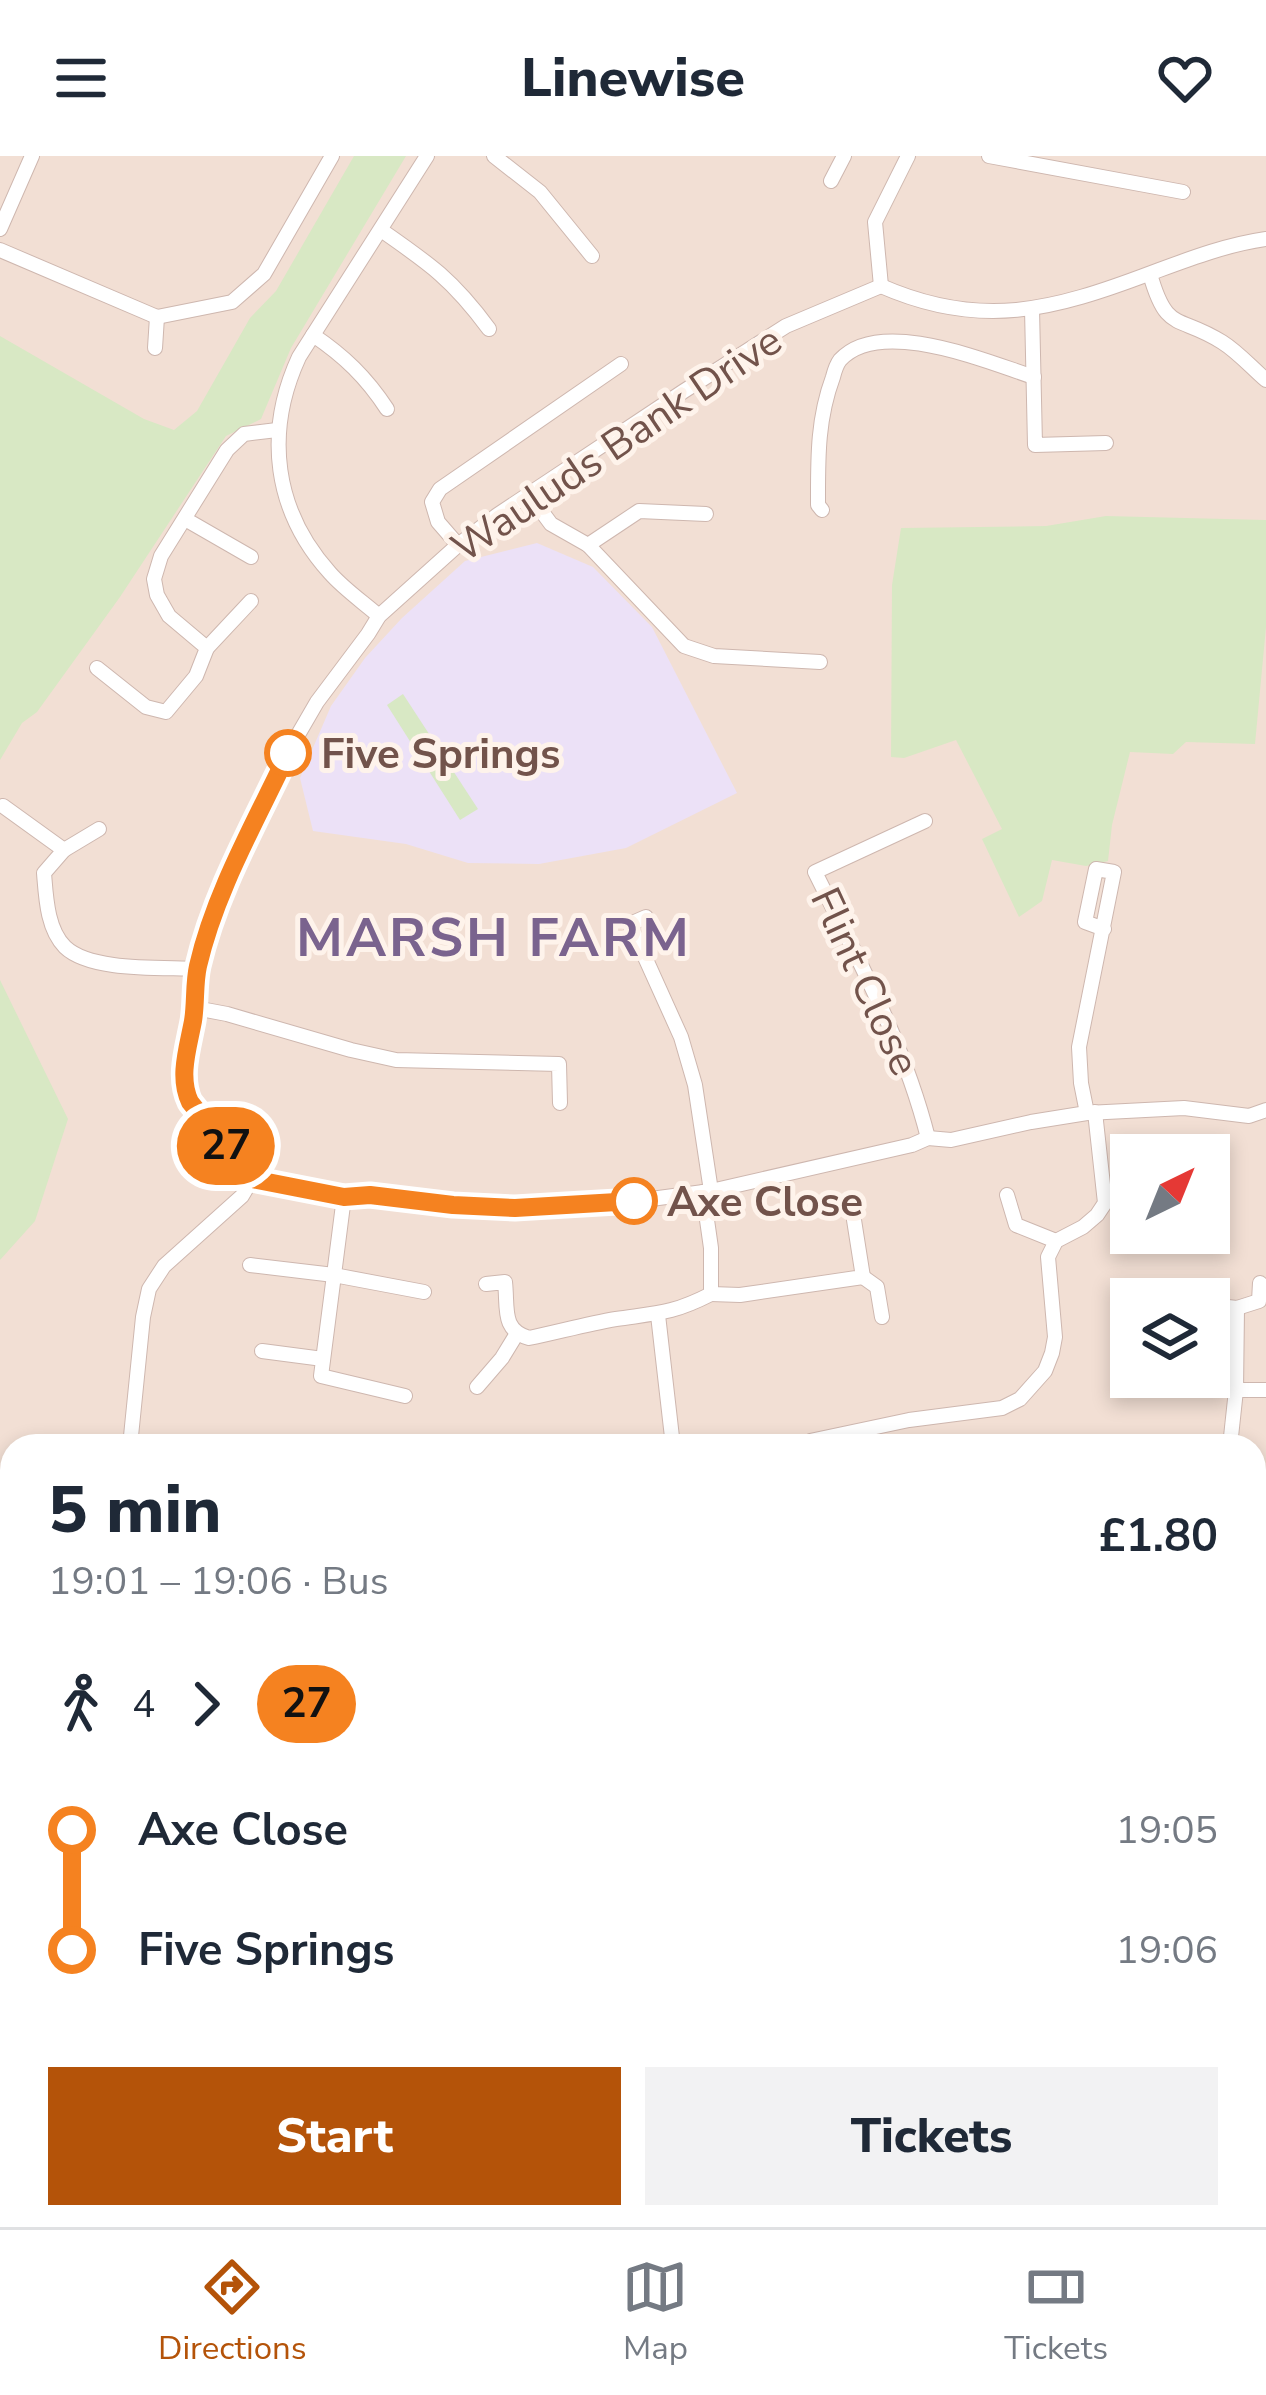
<!DOCTYPE html>
<html lang="en">
<head>
<meta charset="utf-8">
<style>
  :root { --surface:#fff; --page:#f2f2f3; --text:#1f2937; --muted:#747a83; --line:#e0e1e3; --accent:#b45309 }
  body { margin:0; font-family:"Nunito Sans",sans-serif; background:var(--page); color:var(--text); height:100vh; display:flex; flex-direction:column; font-size:45px; white-space:nowrap }
  * { box-sizing:border-box; margin:0 }
  p { font-size:39px; color:var(--muted) }
  .icon { flex:none; width:66px; height:66px; fill:none; stroke:currentColor; stroke-width:2; stroke-linecap:round; stroke-linejoin:round }
  .map { position:relative; flex:1; overflow:hidden }
  .panel { position:absolute; left:0px; top:1278px; width:1266px; height:795px; display:flex; flex-direction:column; background:var(--surface); border-radius:36px 36px 0 0; box-shadow:0 6px 18px #0003 }
  .panel>* { flex:none }
  .badge { padding:0 24px; border-radius:39px; font-size:42px; line-height:78px }
  .needle { width:78px; rotate:43deg }
  .fabs { position:absolute; left:1110px; top:978px; display:grid; gap:24px }
  .fabs a { display:grid; place-items:center; width:120px; height:120px; border-radius:0px; background:var(--surface); box-shadow:0 6px 18px #0003; font-size:60px }
  .map>.badge { position:absolute; translate:-50% -50%; box-shadow:0 0 0 6px #fff }
  .legs { display:flex; align-items:center; gap:18px; height:132px; padding:0 48px; font-size:39px }
  .legs p { margin-inline-start:auto }
  .overview { display:flex; align-items:center; justify-content:space-between; height:204px; padding:0 48px }
  h1 { font-size:66px; font-weight:800; line-height:90px }
  .action { display:flex; gap:24px; margin-top:auto; padding:24px 48px }
  .action a { flex:1; height:138px; border-radius:0px; background:var(--accent); color:#fff; font-size:48px; font-weight:800; line-height:138px; text-align:center }
  .action a+a { background:var(--page); color:var(--text) }
  ul { padding:0 48px; list-style:none }
  li { display:flex; align-items:center; gap:42px; height:120px; font-size:45px }
  li i { display:grid; place-items:center; width:18px; height:100%; margin:0 15px; background:currentColor }
  li i::after { content:''; width:30px; height:30px; margin:-15px; border:9px solid; border-radius:50%; background:var(--surface) }
  li p { margin-inline-start:auto }
  li:first-child i { background:linear-gradient(#0000 50%,currentColor 0) }
  li:last-child i { background:linear-gradient(currentColor 50%,#0000 0) }
  header { display:flex; justify-content:space-between; align-items:center; height:156px; padding:0 48px; background:var(--surface); font-size:54px; font-weight:800 }
  .tab-bar { display:flex; justify-content:space-around; align-items:center; height:168px; border-top:3px solid var(--line); background:var(--surface); font-size:33px; color:var(--muted) }
  .tab-bar a { display:grid; justify-items:center; gap:6px }
  .tab-bar .on { color:var(--accent) }
  .map>svg:first-child { display:block }
  .residential { fill:#f2dfd4; fill-rule:evenodd }
  .education { fill:#ece1f7 }
  .green { fill:#d8e8c4 }
  .lines { fill:none; stroke-linecap:round; stroke-linejoin:round }
  .stream { stroke:#a1d5d5; stroke-width:4.5 }
  .minor-casing { stroke:#ceb7af; stroke-width:16 }
  .minor { stroke:#fff; stroke-width:14 }
  .line-1-casing { stroke:#fff; stroke-width:27 }
  .line-1 { stroke:#f58220; stroke-width:18 }
  .stop-1-dot { fill:#fff; stroke:#f58220; stroke-width:6 }
  .labels { text-anchor:middle; stroke-width:10; stroke-linejoin:round; paint-order:stroke }
  .street-label { font-size:42px; fill:#72534b; stroke:#fef3eb }
  .stop-label { font-size:42px; font-weight:bold; fill:#72534b; stroke:#fef3eb; text-anchor:start }
  .district-label { font-size:54px; font-weight:bold; letter-spacing:3px; fill:#7a638e; stroke:#fef3eb }
</style>
</head>
<body>
<header><svg class="icon" aria-label="menu" viewBox="0 0 24 24"><path d="M4 6h16M4 12h16M4 18h16"/></svg>Linewise<svg class="icon" aria-label="heart" viewBox="0 0 24 24"><path d="M12 20l-8-8c-3-5 5-10 8-4 3-6 11-1 8 4z"/></svg></header>
<div class="map">
<svg width="1266" height="2071" viewBox="0 0 1266 2071">
  <rect width="100%" height="100%" fill="#fbefe5"/>
  <path class="residential" d="M0,0H1266V2071H0ZM1131,999H1209V1077H1131ZM1131,1143H1209V1221H1131ZM12,1290H1254V2061H12Z"/>
  <g class="education">
    <polygon points="537,387 593,411 652,471 737,637 626,692 539,708 468,707 406,688 313,675 300,622 331,550 365,502 402,462 465,405"/>
    <polygon points="1254,1781 1266,1788 1266,1963 1254,2007"/>
    <polygon points="1086,2061 1242,2061 1239,2071 1088,2071"/>
  </g>
  <g class="green">
    <polygon points="354,0 406,0 291,192 261,263 226,280 120,441 37,556 22,567 0,604 0,180 144,263 174,274 197,255 250,162 276,135"/>
    <polygon points="1106,360 1266,364 1266,471 1255,588 1186,586 1173,598 1130,596 1112,669 1108,705 1086,710 1052,704 1042,745 1019,761 982,683 1002,673 956,584 904,602 891,601 892,429 901,372 1046,370"/>
    <polygon points="403,538 478,653 460,664 387,549"/>
    <polygon points="0,824 68,963 35,1065 0,1104"/>
    <polygon points="0,1619 12,1632 12,1838 0,1839"/>
    <polygon points="15,2061 239,2061 247,2071 9,2071"/>
  </g>
  <g class="lines">
    <g class="stream">
      <polyline points="0,1661 12,1672"/>
      <polyline points="0,1698 10,1690 12,1682"/>
      <polyline points="0,1735 12,1734"/>
      <polyline points="69,2071 73,2061"/>
    </g>
    <defs>
      <g id="minor">
        <polyline points="494,0 540,36 592,100"/>
        <polyline points="989,0 1183,36"/>
        <polyline points="831,25 844,0"/>
        <polyline points="0,73 32,0"/>
        <path d="M381,74C430,108 453,124 489,173"/>
        <polyline points="0,94 157,161 232,146 264,118 332,0"/>
        <path d="M1150,118C1167,178 1178,158 1222,186C1238,196 1251,211 1266,224"/>
        <path d="M881,130C981,174 1053,154 1151,117C1189,103 1225,89 1266,83"/>
        <polyline points="881,130 875,66 908,0"/>
        <polyline points="1032,153 1035,289 1106,287"/>
        <path d="M313,179C344,200 366,221 387,253"/>
        <polyline points="155,192 157,161"/>
        <polyline points="528,337 551,368 588,389 684,490 714,500 820,506"/>
        <path d="M822,354L818,349C818,304 817,264 833,221C834,217 837,208 840,204C880,160 987,206 1034,221"/>
        <polyline points="185,363 251,401"/>
        <polyline points="458,389 438,366 432,346 440,333 621,208"/>
        <polyline points="588,389 639,355 706,358"/>
        <path d="M379,460C363,446 344,433 330,417C274,355 264,277 299,201L427,0"/>
        <polyline points="207,492 251,445"/>
        <polyline points="97,512 146,551 166,556 196,520 207,492 169,460 157,439 154,423 161,400 227,294 244,278 277,274"/>
        <path d="M3,650L64,694L44,717C46,741 47,773 65,791C91,816 163,811 198,813"/>
        <path d="M925,665L815,716C858,803 904,887 928,982"/>
        <polyline points="64,694 99,673"/>
        <polyline points="646,761 630,768 681,881 695,929 711,1035"/>
        <polyline points="195,852 227,858 351,894 396,904 559,908 560,947"/>
        <polyline points="1087,957 1081,927 1079,891 1114,716 1096,713 1085,766 1104,773"/>
        <polyline points="252,1023 190,947 185,935 184,923 195,852 198,813 210,770 288,596 317,546 368,478 379,460 458,389 496,360 684,235 786,170 881,130"/>
        <polyline points="252,1023 344,1041 370,1039 439,1048 515,1052 621,1047 711,1035 912,989 928,982 951,984 1031,966 1087,957 1184,952 1249,960 1266,954"/>
        <polyline points="1007,1039 1016,1069 1056,1085"/>
        <polyline points="344,1041 321,1220 405,1240"/>
        <polyline points="250,1109 334,1119 424,1136"/>
        <polyline points="863,1121 877,1131 882,1161"/>
        <path d="M486,1128L505,1126C508,1152 501,1174 529,1182C558,1176 587,1168 616,1163C657,1157 672,1158 711,1138V1092L703,1036"/>
        <polyline points="711,1138 740,1139 863,1121 854,1064"/>
        <polyline points="1209,1149 1237,1152 1259,1145 1260,1127"/>
        <polyline points="1237,1152 1236,1234 1266,1234"/>
        <polyline points="658,1159 673,1290"/>
        <polyline points="262,1195 323,1203"/>
        <polyline points="477,1231 502,1202 516,1179"/>
        <polyline points="810,1285 909,1264 1002,1252 1020,1243 1045,1215 1052,1197 1055,1181 1048,1101 1056,1085 1083,1071 1097,1059 1105,1047 1095,956"/>
        <polyline points="130,1290 143,1161 149,1133 164,1110 242,1040 252,1023"/>
        <polyline points="1230,1290 1236,1234"/>
        <polyline points="1254,1378 1266,1373"/>
        <polyline points="1254,1411 1260,1437"/>
        <polyline points="0,1432 12,1430"/>
        <polyline points="1254,1481 1266,1481"/>
        <polyline points="1254,1561 1266,1544"/>
        <polyline points="1254,1739 1266,1746"/>
        <polyline points="340,2061 347,2071"/>
        <polyline points="608,2061 625,2071"/>
        <polyline points="809,2061 821,2071"/>
        <polyline points="999,2061 1000,2071"/>
        <polyline points="675,2071 678,2061"/>
      </g>
    </defs>
    <use href="#minor" class="minor-casing"/>
    <use href="#minor" class="minor"/>
  </g>
  <g class="lines">
    <defs>
      <path id="line-1" d="M288,597C256,665 215,736 198,810C194,828 196,847 193,865C188,892 178,921 190,946L252,1023L344,1041L370,1039L453,1049L515,1052L634,1045"/>
    </defs>
    <use href="#line-1" class="line-1-casing"/>
    <use href="#line-1" class="line-1"/>
  </g>
  <g class="stop-1-dot">
    <circle cx="288" cy="597" r="21"/>
    <circle cx="634" cy="1045" r="21"/>
  </g>
  <g class="labels">
    <g class="street-label">
      <text transform="translate(616 287) rotate(-34)" y="15">Wauluds Bank Drive</text>
      <text transform="translate(866 825) rotate(65)" y="15">Flint Close</text>
    </g>
    <g class="stop-label">
      <text x="321" y="612">Five Springs</text>
      <text x="667" y="1060">Axe Close</text>
    </g>
    <g class="district-label">
      <text x="494" y="800">MARSH FARM</text>
    </g>
  </g>
</svg>
<div class="fabs">
<a><svg class="needle" viewBox="-14 -14 28 28"><path d="M0-13l5 13h-10z" fill="#e53935"/><path d="M0 13l5-13h-10z" fill="#747a83"/></svg></a>
<a><svg class="icon" aria-label="layers" viewBox="0 0 24 24"><path d="M12 4l9 5-9 5-9-5zM3 14l9 5 9-5"/></svg></a>
</div>
<b class="badge" style="left:226px;top:990px;background:#f58220;color:#111">27</b>
<section class="panel">
<div class="overview"><div><h1>5 min</h1><p>19:01 – 19:06 · Bus</p></div><b>£1.80</b></div>
<div class="legs"><svg class="icon" aria-label="walk" viewBox="0 0 24 24"><circle cx="13" cy="4" r="2"/><path d="M13 8l-2 6 4 7M11 14l-3 7M7 12l3-4h3l4 4"/></svg>4<svg class="icon" aria-label="forward" viewBox="0 0 24 24"><path d="M9 5l7 7-7 7"/></svg><b class="badge" style="background:#f58220;color:#111">27</b></div>
<ul>
<li><i style="color:#f58220"></i><b>Axe Close</b><p>19:05</p></li>
<li><i style="color:#f58220"></i><b>Five Springs</b><p>19:06</p></li>
</ul>
<div class="action"><a>Start</a><a>Tickets</a></div>
</section>
</div>
<nav class="tab-bar">
<a class="on"><svg class="icon" aria-label="directions" viewBox="0 0 24 24"><path d="M12 3l9 9-9 9-9-9zM9 14v-3h6M13 9l2 2-2 2"/></svg>Directions</a>
<a><svg class="icon" aria-label="map" viewBox="0 0 24 24"><path d="M3 6l6-2 6 2 6-2v14l-6 2-6-2-6 2zM9 4v14M15 6v14"/></svg>Map</a>
<a><svg class="icon" aria-label="tickets" viewBox="0 0 24 24"><path d="M3 7h18v10H3zM15 7v10"/></svg>Tickets</a>
</nav>
</body>
</html>
